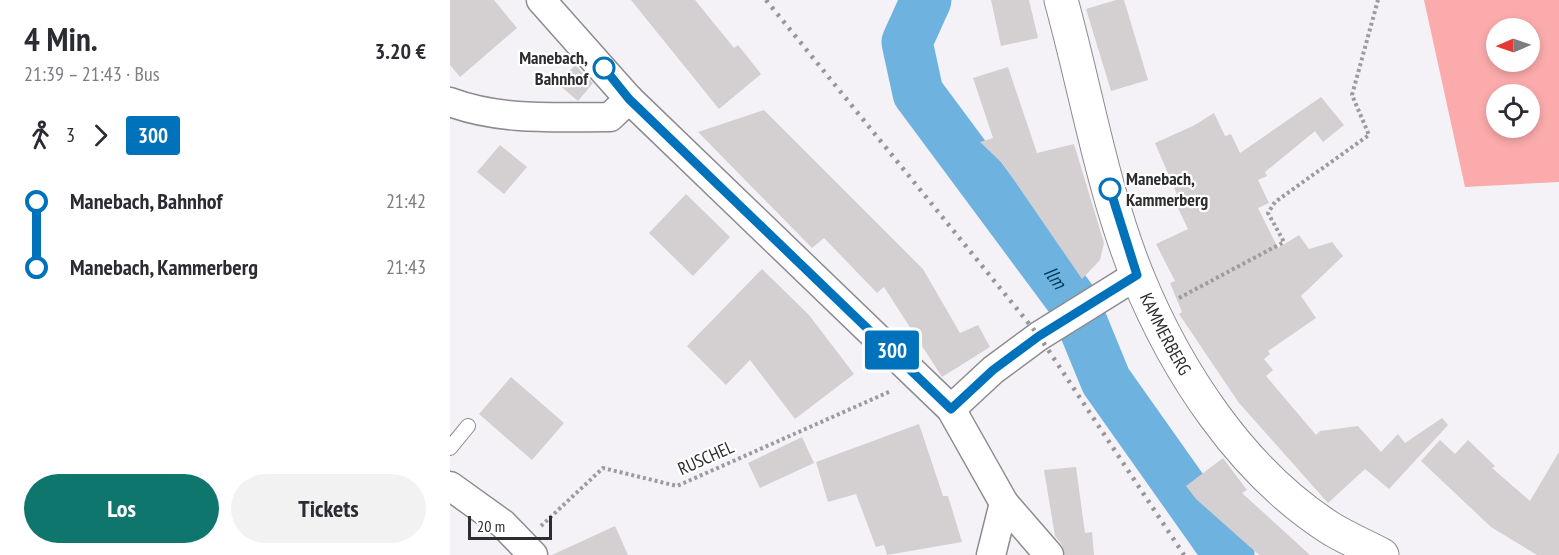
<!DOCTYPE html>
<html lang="de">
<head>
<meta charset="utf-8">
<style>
  :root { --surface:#fff; --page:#f2f2f3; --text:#2b2b33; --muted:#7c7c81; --accent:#0f766e }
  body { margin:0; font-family:"PT Sans Narrow",sans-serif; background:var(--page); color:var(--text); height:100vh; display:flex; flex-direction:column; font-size:22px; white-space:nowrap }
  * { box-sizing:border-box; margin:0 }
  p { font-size:20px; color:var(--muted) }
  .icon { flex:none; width:33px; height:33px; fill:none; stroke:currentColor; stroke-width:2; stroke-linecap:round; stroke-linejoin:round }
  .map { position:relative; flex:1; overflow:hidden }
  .side { display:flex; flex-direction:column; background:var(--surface); width:450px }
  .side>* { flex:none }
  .badge { padding:0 12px; border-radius:4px; font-size:21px; line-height:39px }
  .needle { width:39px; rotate:268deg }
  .buttons { position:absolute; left:1036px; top:18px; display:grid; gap:12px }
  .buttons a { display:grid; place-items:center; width:54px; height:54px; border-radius:50%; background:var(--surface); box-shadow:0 3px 9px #0003; font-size:30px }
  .scale { position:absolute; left:18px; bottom:15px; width:84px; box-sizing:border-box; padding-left:6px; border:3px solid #2d2c2e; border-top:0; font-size:16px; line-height:21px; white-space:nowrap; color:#2d2c2e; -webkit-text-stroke:4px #fff; paint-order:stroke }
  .map>.badge { position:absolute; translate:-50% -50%; box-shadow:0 0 0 3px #fff }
  .legs { display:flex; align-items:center; gap:9px; height:66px; padding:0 24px; font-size:20px }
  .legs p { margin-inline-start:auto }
  .headline { display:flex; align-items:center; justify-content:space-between; height:102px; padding:0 24px }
  h1 { font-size:33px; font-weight:700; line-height:45px }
  .primary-button { display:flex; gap:12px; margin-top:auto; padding:12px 24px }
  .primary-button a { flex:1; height:69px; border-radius:36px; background:var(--accent); color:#fff; font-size:24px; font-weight:700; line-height:69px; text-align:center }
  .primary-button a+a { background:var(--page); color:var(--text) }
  ul { padding:0 24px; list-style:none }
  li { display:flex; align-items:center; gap:21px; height:66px; font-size:22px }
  li i { display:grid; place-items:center; width:9px; height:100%; margin:0 8px; background:currentColor }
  li i::after { content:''; width:15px; height:15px; margin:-8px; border:4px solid; border-radius:50%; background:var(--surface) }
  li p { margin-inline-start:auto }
  li:first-child i { background:linear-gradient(#0000 50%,currentColor 0) }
  li:last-child i { background:linear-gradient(currentColor 50%,#0000 0) }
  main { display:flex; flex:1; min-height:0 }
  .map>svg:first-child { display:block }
  .forest { fill:#fcabac; fill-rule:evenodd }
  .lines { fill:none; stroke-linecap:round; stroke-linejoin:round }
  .stream { stroke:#6eb3e0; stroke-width:8 }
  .river { stroke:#6eb3e0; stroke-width:51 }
  .building { fill:#d4cfd1 }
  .service-casing { stroke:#8d8b8f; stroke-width:16 }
  .minor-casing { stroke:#8d8b8f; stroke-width:31 }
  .secondary-casing { stroke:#8d8b8f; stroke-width:35 }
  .path { stroke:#9c9b9e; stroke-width:4; stroke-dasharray:3 3; stroke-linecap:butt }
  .service { stroke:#fff; stroke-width:14 }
  .minor { stroke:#fff; stroke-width:28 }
  .secondary { stroke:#fff; stroke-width:33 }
  .rail { stroke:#979699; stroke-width:4.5; stroke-dasharray:3 6; stroke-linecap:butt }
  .line-1-casing { stroke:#fff; stroke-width:14 }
  .line-1 { stroke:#0072bc; stroke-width:9 }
  .stop-1-dot { fill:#fff; stroke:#0072bc; stroke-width:3 }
  .labels { text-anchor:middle; stroke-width:4.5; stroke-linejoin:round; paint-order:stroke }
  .stop-label { font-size:18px; font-weight:bold; fill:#2d2c2e; stroke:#fff; text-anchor:end }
  .street-label { font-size:18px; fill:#2d2c2e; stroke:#fff }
  .water-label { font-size:20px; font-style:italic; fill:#013c5a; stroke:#fff }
</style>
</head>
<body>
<main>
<section class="side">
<div class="headline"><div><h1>4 Min.</h1><p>21:39 – 21:43 · Bus</p></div><b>3.20 €</b></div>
<div class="legs"><svg class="icon" aria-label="walk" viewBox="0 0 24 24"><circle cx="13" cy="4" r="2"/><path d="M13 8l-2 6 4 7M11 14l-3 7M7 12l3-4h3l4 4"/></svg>3<svg class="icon" aria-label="forward" viewBox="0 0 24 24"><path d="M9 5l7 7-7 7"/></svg><b class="badge" style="background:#0072bc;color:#fff">300</b></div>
<ul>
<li><i style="color:#0072bc"></i><b>Manebach, Bahnhof</b><p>21:42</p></li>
<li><i style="color:#0072bc"></i><b>Manebach, Kammerberg</b><p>21:43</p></li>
</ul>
<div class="primary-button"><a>Los</a><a>Tickets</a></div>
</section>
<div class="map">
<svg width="1109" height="555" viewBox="0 0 1109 555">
  <rect width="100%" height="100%" fill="#f4f2f6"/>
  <path class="forest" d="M974,0H1109V182L1015,187ZM1047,28H1080V62H1047ZM1047,94H1080V128H1047Z"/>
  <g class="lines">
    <polyline class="stream" points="596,294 610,284"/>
    <path class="river" id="s1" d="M476,0L457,42L468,93L624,303L656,381L779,555"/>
  </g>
  <g class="building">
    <polygon points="0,0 44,0 67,28 10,77 0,65"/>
    <polygon points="181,0 245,0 284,48 288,45 311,74 269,109"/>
    <polygon points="541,0 579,0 588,38 551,46"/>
    <polygon points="666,0 674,0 698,80 661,91 636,9"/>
    <polygon points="125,65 143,83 128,101 108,84"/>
    <polygon points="558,67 587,153 624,144 654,243 650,260 632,279 553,164 530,142 543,138 523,78"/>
    <polygon points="871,97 894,125 873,142 865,131 815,172 817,176 808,180 819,203 808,208 828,248 849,235 859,249 882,242 893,256 851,296 866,318 818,351 820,354 814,359 823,370 816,376 866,435 870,431 908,426 931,452 948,434 955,443 992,418 998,425 939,489 915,469 878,503 789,403 729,314 732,312 720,283 725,281 706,244 738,229 728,208 732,206 705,143 743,126 764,113 775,136 781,134 790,153"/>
    <polygon points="314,110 473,269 510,333 528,325 540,347 492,377 434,287 427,293 374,238 362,248 248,132"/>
    <polygon points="50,145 77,167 54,194 27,172"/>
    <polygon points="236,194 280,237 243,276 199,233"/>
    <polygon points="312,269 359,315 404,374 345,419 300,360 276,385 237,346"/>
    <polygon points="61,377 114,423 82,460 29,414"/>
    <polygon points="469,424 493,496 498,496 512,542 437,555 434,545 426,547 406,494 378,502 366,462"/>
    <polygon points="352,437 364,463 310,488 298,463"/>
    <polygon points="990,440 1005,454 1018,440 1045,466 1042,468 1080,501 1109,452 1109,555 1087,555 1041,527 971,461"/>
    <polygon points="773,458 797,490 792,493 860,555 809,555 746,499 736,486"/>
    <polygon points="626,467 635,533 642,532 644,555 615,555 612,545 605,536 594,470"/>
    <polygon points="165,526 178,555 102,555"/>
  </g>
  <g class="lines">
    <defs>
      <polyline id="service" points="0,448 18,426"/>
      <g id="minor">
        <polyline points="91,0 179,99 501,409 554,503 599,555"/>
        <path d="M0,102C51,121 106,117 160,117L179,99"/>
        <polyline points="501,409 543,370 589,336 687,275"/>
        <polyline points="0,486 53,524 83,555"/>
        <polyline points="541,555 554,503"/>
      </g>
      <g id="secondary">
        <path id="s2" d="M611,0C636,90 652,188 687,275C726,371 791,471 880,528C896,538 915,546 932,555"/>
      </g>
    </defs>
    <use href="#service" class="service-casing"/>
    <use href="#minor" class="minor-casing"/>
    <use href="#secondary" class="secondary-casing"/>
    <g class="path">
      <polyline points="729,298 834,242 818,213 825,202 919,135 902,95 928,0"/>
      <polyline points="91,526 153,468 227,486 441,391"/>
    </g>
    <use href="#service" class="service"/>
    <use href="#minor" class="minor"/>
    <use href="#secondary" class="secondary"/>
    <polyline class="rail" points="316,0 589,336 734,555"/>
  </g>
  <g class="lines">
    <defs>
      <polyline id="line-1" points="154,68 179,99 501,409 543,370 589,336 687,275 660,189"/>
    </defs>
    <use href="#line-1" class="line-1-casing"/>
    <use href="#line-1" class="line-1"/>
  </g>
  <g class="stop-1-dot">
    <circle cx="154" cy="68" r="10"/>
    <circle cx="660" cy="189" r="10"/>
  </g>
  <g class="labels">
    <g class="stop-label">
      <text x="138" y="64">Manebach,<tspan x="138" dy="21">Bahnhof</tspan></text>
      <text x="676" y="185" text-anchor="start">Manebach,<tspan x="676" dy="21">Kammerberg</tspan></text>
    </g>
    <g class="street-label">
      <text dy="6" stroke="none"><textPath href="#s2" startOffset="351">KAMMERBERG</textPath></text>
      <text transform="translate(256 458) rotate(-24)" y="6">RUSCHEL</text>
    </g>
    <g class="water-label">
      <text dy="7" stroke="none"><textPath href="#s1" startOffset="328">Ilm</textPath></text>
    </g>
  </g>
</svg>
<div class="buttons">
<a><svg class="needle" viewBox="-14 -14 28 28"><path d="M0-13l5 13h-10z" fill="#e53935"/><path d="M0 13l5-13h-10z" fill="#7c7c81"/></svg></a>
<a><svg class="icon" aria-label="locate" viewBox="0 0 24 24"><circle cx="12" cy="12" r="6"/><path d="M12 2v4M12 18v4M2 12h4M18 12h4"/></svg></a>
</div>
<div class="scale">20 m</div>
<b class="badge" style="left:442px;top:350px;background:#0072bc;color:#fff">300</b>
</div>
</main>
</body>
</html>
